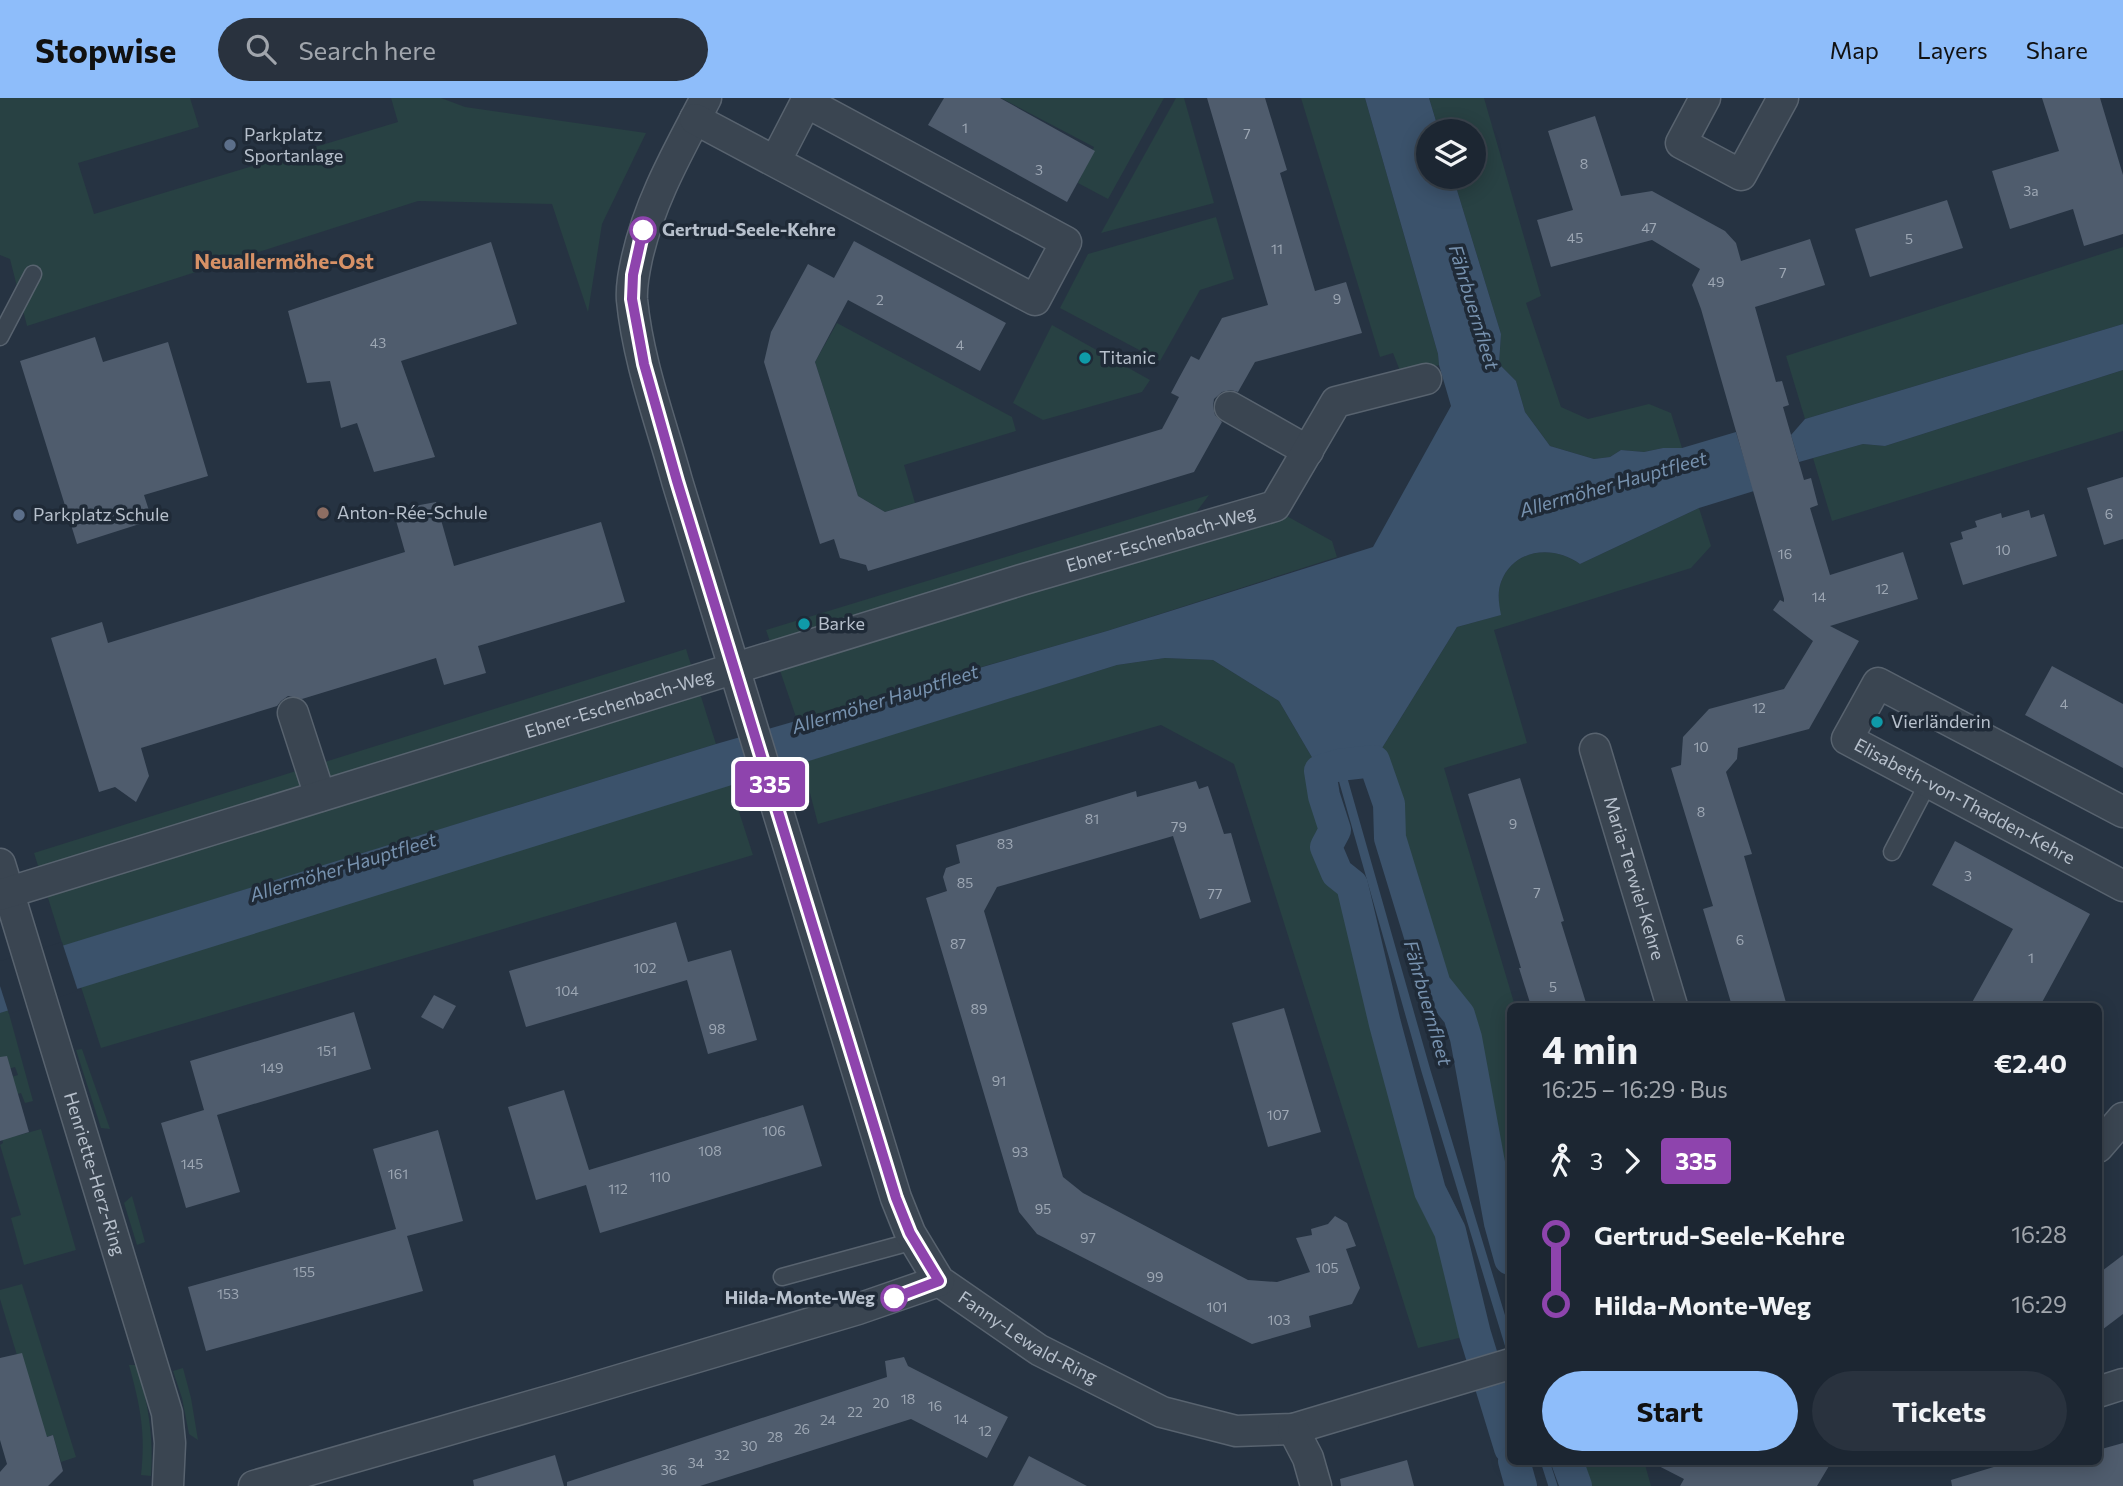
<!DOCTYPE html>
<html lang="en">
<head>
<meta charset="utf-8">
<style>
  :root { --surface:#1c2632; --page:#29323e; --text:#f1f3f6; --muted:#a0a5ac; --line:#3a434d; --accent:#8ebdfa }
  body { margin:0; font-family:Commissioner,sans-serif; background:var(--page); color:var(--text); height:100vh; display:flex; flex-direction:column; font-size:26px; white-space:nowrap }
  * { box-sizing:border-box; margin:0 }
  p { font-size:23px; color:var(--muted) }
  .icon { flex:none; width:38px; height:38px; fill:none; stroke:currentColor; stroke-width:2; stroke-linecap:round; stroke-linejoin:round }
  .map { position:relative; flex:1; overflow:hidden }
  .details { position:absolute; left:1507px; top:905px; width:595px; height:462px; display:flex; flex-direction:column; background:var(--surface); border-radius:10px; box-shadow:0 4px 18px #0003,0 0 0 2px var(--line) }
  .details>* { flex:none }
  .badge { padding:0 14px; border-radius:5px; font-size:24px; line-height:46px }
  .buttons { position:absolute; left:1416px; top:21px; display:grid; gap:14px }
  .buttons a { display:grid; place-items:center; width:70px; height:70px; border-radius:50%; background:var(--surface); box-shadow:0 4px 18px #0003,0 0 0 2px var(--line); font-size:35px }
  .map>.badge { position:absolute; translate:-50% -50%; box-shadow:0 0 0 4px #fff }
  .legs { display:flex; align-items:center; gap:10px; height:77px; padding:0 35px; font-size:23px }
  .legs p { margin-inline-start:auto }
  .head { display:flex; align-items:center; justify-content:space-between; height:119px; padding:0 35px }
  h1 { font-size:38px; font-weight:700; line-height:52px }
  .cta { display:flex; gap:14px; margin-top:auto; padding:14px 35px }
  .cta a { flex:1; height:80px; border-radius:42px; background:var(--accent); color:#111; font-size:28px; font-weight:700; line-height:80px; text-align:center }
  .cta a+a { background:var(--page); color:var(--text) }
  ul { padding:0 35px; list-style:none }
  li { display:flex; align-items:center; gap:24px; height:70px; font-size:26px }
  li i { display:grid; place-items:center; width:10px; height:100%; margin:0 9px; background:currentColor }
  li i::after { content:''; width:18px; height:18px; margin:-9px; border:5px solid; border-radius:50%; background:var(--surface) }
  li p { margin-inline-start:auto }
  li:first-child i { background:linear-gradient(#0000 50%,currentColor 0) }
  li:last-child i { background:linear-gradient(currentColor 50%,#0000 0) }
  header { display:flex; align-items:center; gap:42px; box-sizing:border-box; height:98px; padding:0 35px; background:var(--accent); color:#111 }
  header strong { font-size:33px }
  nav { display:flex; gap:38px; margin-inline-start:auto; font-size:24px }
  .search { width:490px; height:63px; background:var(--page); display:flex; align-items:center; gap:18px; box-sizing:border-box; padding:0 24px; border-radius:38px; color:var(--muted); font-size:26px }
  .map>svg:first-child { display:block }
  .green { fill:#284143 }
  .water { fill:#3b526b }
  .pier { fill:#263342 }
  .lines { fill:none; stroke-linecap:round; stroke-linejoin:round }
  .stream { stroke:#3b526b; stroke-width:9 }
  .canal { stroke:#3b526b; stroke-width:32 }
  .building { fill:#4f5c6d }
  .lane-casing { stroke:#58636f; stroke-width:19 }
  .street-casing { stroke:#58636f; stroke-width:33 }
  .lane { stroke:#3a4551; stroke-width:16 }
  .street { stroke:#3a4551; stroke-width:30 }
  .line-1-casing { stroke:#fff; stroke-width:16 }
  .line-1 { stroke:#8e44ad; stroke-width:10 }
  .service-dot { fill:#5c6f8a; stroke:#1f2a37; stroke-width:2.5 }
  .stop-1-dot { fill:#fff; stroke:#8e44ad; stroke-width:3.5 }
  .culture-dot { fill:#0f9aa8; stroke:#1f2a37; stroke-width:2.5 }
  .education-dot { fill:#8d6e63; stroke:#1f2a37; stroke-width:2.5 }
  .labels { text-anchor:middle; stroke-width:7; stroke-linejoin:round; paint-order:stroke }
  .number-label { font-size:14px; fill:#9da7b4 }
  .poi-label { font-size:18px; fill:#b7c0cc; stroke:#1f2a37; text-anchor:start }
  .stop-label { font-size:18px; font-weight:bold; fill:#b7c0cc; stroke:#1f2a37; text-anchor:start }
  .street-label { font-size:18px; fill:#b7c0cc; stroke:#1f2a37 }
  .water-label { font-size:19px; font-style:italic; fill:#7792af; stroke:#1f2a37 }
  .quarter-label { font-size:21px; font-weight:bold; fill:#d79166; stroke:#1f2a37 }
</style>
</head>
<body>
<header>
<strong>Stopwise</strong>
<div class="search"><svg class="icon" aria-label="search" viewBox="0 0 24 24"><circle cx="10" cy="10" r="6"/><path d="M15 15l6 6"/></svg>Search here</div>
<nav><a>Map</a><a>Layers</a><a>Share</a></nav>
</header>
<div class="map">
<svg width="2123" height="1388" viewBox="0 0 2123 1388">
  <rect width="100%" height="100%" fill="#263342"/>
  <g class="green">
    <polygon points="0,0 190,0 199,29 78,65 94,116 398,24 391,0 441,0 465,9 646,35 602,126 588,214 552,106 418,103 27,228 10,161 0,157"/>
    <polygon points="1001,0 1164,0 1108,101 1078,85 1094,49"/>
    <polygon points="1176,0 1184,0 1214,105 1101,135"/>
    <polygon points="1301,0 1365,0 1438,256 1439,267 1402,278 1393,255 1380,259"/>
    <polygon points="1429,0 1484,0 1541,198 1526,205 1561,309 1588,321 1649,306 1671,315 1682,350 1663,350 1644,354 1621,352 1610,359 1594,361 1550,348 1525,314 1516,283 1499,266 1501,236 1453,79 1474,79 1474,33 1439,33"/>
    <polygon points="1216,119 1234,181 1200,192 1160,263 1060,210 1088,156"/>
    <polygon points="2123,149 2123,226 1805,321 1786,258"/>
    <polygon points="837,225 1012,319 1016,333 904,367 915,405 885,414 858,398 815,264"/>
    <polygon points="1052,227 1150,282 1142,294 1043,322 1013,305"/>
    <polygon points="2123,272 2123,333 1832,423 1813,360 1863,346 1885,348"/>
    <polygon points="1209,397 1189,424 1283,416 1332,443 1337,459 1107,533 797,622 766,532"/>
    <path d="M1699,410L1711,448L1691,470L1494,532L1527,645L1444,670L1515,908H1510V1161L1500,1125L1466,940L1459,917L1435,887L1390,740L1389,706L1374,663L1457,529L1500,517C1499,506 1497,495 1501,484C1514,450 1554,447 1580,466Z"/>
    <polygon points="686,551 716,646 63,848 34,755"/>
    <polygon points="1165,560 1213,562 1279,603 1320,673 1324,698 1335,732 1326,749 1337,775 1352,787 1385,926 1430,1093 1450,1133 1475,1236 1418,1250 1234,666 1161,627 818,726 802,664 1117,567"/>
    <polygon points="730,686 753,757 101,950 81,889"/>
    <polygon points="8,912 33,1003 25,1005 21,995 10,998 4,981 18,977 15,969 0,973 0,915"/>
    <polygon points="82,951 110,1031 101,1030 76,952"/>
    <polygon points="41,1031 76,1152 24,1167 11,1120 21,1117 0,1047 3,1045 0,1032 16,1038"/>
    <polygon points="132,1098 145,1144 137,1147 124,1105"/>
    <polygon points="22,1186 76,1359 61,1364 53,1337 42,1340 0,1201 0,1192"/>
    <path d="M129,1267H137C148,1305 154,1339 151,1378L141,1377C146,1335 140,1307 129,1267Z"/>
    <polygon points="183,1270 191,1300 198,1342 189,1336 182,1300 173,1273"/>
    <polygon points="1567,1363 1644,1363 1651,1388 1576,1388"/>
  </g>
  <g class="water">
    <path d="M1365,0H1429L1439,33H1428V79H1453L1501,236L1499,266L1516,283L1525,314L1550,348L1594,361L1610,359L1621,352L1644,354L1663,350H1682L1736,334L1754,393L1699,410L1580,466C1554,447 1514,450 1501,484C1497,495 1499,506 1501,517L1457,529L1374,663L1340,671L1320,673L1279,603L1213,562L1165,560L1117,567L0,915V867L716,646L1107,533L1373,449L1451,308L1439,267L1438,256Z"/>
    <polygon points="2123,226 2123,272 1885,348 1863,346 1799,364 1791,337 1805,321"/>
  </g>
  <polygon class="pier" points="62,844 78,893 9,916 0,888 0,863"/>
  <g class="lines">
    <g class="stream">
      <polyline points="1337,660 1426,973 1510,1249"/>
      <polyline points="1545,1363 1553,1388"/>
    </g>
    <g class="canal">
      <polyline points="1510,1161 1500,1125 1466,940 1459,917 1435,887 1390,740 1389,706 1374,663 1339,667 1320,673 1324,698 1335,732 1326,749 1337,775 1352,787 1385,926 1430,1093 1450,1133 1475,1236 1510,1350"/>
      <polyline points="1514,1363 1521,1388"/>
      <polyline points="1567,1363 1576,1388"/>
    </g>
  </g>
  <g class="building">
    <polygon points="944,0 1000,0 1095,53 1067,104 928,27"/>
    <polygon points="1207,0 1265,0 1287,72 1280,75 1315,193 1346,184 1362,235 1255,264 1238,294 1231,292 1222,294 1214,301 1213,308 1215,317 1222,324 1194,374 868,473 866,467 840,460 834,441 820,446 764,264 771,234 808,166 834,180 854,143 1006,225 980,273 848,202 815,264 858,398 885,414 1162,331 1179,299 1171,295 1179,280 1191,258 1199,262 1222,220 1268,207"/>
    <polygon points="2042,0 2100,0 2123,77 2123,136 2084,148 2073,111 2010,131 1992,73 2059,53"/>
    <polygon points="1595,18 1621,98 1652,93 1725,133 1736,145 1741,163 1810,141 1825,187 1755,209 1776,284 1782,283 1789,307 1783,309 1804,382 1811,380 1818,407 1810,410 1830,477 1903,454 1918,501 1830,528 1859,543 1809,631 1738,650 1737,661 1726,674 1752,756 1744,758 1787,908 1732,908 1703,811 1713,808 1671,670 1681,667 1683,639 1709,611 1784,591 1813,543 1773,512 1780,502 1784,504 1784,501 1701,211 1692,187 1700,171 1652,142 1551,169 1537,122 1573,112 1548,33"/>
    <polygon points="1947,102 1963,150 1870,179 1855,131"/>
    <polygon points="491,144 517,226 401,263 435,359 374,374 357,325 341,330 330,283 307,285 288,213"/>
    <polygon points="95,239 103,264 168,244 208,378 144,397 152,422 77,446 20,263"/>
    <polygon points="2123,379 2123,441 2104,447 2087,390"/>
    <polygon points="436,404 454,468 601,424 625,504 478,548 486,575 444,587 436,560 302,601 288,598 281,603 277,608 141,650 149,678 136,704 115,689 99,694 51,540 102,524 108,545 405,454 393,412"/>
    <polygon points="2029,412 2031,420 2044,416 2057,458 1963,487 1950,445 1963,441 1961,434 1977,429 1975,423 2001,415 2002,420"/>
    <polygon points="2052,568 2123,606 2123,670 2025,617"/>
    <polygon points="1520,680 1564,823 1561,824 1587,908 1531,908 1519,870 1521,870 1468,696"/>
    <polygon points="1196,683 1199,691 1208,688 1224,736 1231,735 1251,804 1200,821 1173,738 997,789 984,813 1063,1079 1083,1095 1248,1182 1277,1184 1310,1174 1296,1140 1312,1137 1311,1131 1328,1126 1335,1118 1347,1125 1356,1148 1346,1151 1360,1190 1352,1206 1309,1218 1311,1229 1252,1246 1037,1136 1019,1114 926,800 947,793 943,779 946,770 960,765 956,747 1136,693 1137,699"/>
    <polygon points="1955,743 2090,816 2040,908 1970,908 2013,831 1932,787"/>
    <polygon points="676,824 688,864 731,852 757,942 708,956 687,882 526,929 509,873"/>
    <polygon points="434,897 456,908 443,931 421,919"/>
    <polygon points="1284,910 1321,1034 1268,1049 1232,925"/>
    <polygon points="354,914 371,971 217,1017 240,1094 186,1110 161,1025 204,1012 190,963"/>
    <polygon points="7,958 29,1034 0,1043 0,959"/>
    <polygon points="564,992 589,1072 803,1007 822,1068 600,1135 586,1087 536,1102 508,1009"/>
    <polygon points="438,1032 463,1123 407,1138 423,1193 206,1253 188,1189 396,1131 373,1051"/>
    <polygon points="2123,1157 2123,1216 2098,1235 2098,1176"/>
    <polygon points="22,1255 47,1339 53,1337 63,1373 48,1388 0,1388 0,1374 7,1366 0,1342 0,1260"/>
    <polygon points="904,1259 908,1268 1008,1319 987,1360 911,1321 700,1388 567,1388 567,1384 887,1279 885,1263"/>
    <polygon points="2123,1345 2123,1388 1952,1388 1951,1382 1997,1368 1995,1363 2098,1363 2098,1352"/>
    <polygon points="555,1357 564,1388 474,1388 473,1382"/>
    <polygon points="1029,1358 1087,1388 1013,1388"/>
    <polygon points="1407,1362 1414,1388 1341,1388 1340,1381"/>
    <polygon points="1649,1363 1832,1363 1817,1388 1680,1388 1684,1381"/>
  </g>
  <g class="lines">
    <defs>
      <g id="lane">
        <polyline points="0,239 33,176"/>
        <polyline points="1892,754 1928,685"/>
        <polyline points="782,1179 914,1143"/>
      </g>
      <g id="street">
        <path id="s1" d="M706,0C679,52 650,102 637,160C634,174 631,188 632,202C638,264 661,324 677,383L896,1100L910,1135L939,1183L1039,1252L1162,1314L1236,1333L1293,1331L1510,1266"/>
        <polyline points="1705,0 1681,45 1741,77 1783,0"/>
        <polyline points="695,21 1035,202 1066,144 806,4 776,62"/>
        <polyline points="1230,309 1308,353"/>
        <polyline points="293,615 320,698"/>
        <path id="s2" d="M1595,651L1672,908"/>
        <path id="s3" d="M2123,714L1878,585L1847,641L2123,788"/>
        <path id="s4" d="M0,766L167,1315L170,1345L168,1388"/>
        <path id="s5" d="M0,797L1021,482L1275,408L1336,304L1426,281"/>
        <polyline points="2098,1049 2123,1020"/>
        <polyline points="2098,1294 2123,1286"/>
        <polyline points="1293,1331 1308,1360 1316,1388"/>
        <polyline points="254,1388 559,1300 858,1211 939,1183"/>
      </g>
    </defs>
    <use href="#lane" class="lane-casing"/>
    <use href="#street" class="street-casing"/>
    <use href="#lane" class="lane"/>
    <use href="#street" class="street"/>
  </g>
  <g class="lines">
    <defs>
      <polyline id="line-1" points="643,132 633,177 632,201 644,266 677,383 896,1100 910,1135 939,1183 894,1200"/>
    </defs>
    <use href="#line-1" class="line-1-casing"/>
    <use href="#line-1" class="line-1"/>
  </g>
  <g class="service-dot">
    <circle cx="230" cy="47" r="7"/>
    <circle cx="19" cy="417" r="7"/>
  </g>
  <g class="stop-1-dot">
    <circle cx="643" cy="132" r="12"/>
    <circle cx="894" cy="1200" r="12"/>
  </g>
  <g class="culture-dot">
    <circle cx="1085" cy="260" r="7"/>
    <circle cx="804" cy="526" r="7"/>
    <circle cx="1877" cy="624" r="7"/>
  </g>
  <circle class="education-dot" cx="323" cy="415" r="7"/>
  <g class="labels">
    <g class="number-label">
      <text x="965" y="35">1</text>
      <text x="1247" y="41">7</text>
      <text x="1584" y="71">8</text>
      <text x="1039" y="77">3</text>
      <text x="2031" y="98">3a</text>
      <text x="1649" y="135">47</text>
      <text x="1575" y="145">45</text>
      <text x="1909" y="146">5</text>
      <text x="1277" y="156">11</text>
      <text x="1783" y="180">7</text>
      <text x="1716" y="189">49</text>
      <text x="1337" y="206">9</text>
      <text x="880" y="207">2</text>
      <text x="378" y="250">43</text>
      <text x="960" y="252">4</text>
      <text x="2109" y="421">6</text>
      <text x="2003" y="457">10</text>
      <text x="1785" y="461">16</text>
      <text x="1882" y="496">12</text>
      <text x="1819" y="504">14</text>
      <text x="2064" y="611">4</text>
      <text x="1759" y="615">12</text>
      <text x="1701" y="654">10</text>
      <text x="1701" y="719">8</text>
      <text x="1092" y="726">81</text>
      <text x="1513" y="731">9</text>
      <text x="1179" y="734">79</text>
      <text x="1005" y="751">83</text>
      <text x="1968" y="783">3</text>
      <text x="965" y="790">85</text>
      <text x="1537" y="800">7</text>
      <text x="1215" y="801">77</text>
      <text x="1740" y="847">6</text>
      <text x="958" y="851">87</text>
      <text x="2031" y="865">1</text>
      <text x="645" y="875">102</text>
      <text x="1553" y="894">5</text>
      <text x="567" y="898">104</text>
      <text x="979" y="916">89</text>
      <text x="717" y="936">98</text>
      <text x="327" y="958">151</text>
      <text x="272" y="975">149</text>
      <text x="999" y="988">91</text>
      <text x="1278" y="1022">107</text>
      <text x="774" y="1038">106</text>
      <text x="710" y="1058">108</text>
      <text x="1020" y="1059">93</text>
      <text x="192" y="1071">145</text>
      <text x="398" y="1081">161</text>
      <text x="660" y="1084">110</text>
      <text x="618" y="1096">112</text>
      <text x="1043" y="1116">95</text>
      <text x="1088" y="1145">97</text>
      <text x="1327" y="1175">105</text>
      <text x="304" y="1179">155</text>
      <text x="1155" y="1184">99</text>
      <text x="228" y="1201">153</text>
      <text x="1217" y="1214">101</text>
      <text x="1279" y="1227">103</text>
      <text x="908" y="1306">18</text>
      <text x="881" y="1310">20</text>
      <text x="935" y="1313">16</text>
      <text x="855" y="1319">22</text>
      <text x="961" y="1326">14</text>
      <text x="828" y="1327">24</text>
      <text x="802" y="1336">26</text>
      <text x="985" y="1338">12</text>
      <text x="775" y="1344">28</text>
      <text x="749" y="1353">30</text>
      <text x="722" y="1362">32</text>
      <text x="696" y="1370">34</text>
      <text x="669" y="1377">36</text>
    </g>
    <g class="poi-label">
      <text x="244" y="43">Parkplatz<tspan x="244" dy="21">Sportanlage</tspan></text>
      <text x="1099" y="266">Titanic</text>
      <text x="337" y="421">Anton-Rée-Schule</text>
      <text x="33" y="423">Parkplatz Schule</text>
      <text x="818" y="532">Barke</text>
      <text x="1891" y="630">Vierländerin</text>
    </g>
    <g class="stop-label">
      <text x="662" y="138">Gertrud-Seele-Kehre</text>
      <text x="875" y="1206" text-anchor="end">Hilda-Monte-Weg</text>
    </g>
    <g class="street-label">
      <text dy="6" stroke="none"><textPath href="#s5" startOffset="1214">Ebner-Eschenbach-Weg</textPath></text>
      <text dy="6" stroke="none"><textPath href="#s5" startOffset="648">Ebner-Eschenbach-Weg</textPath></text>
      <text dy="6" stroke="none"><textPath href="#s3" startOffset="474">Elisabeth-von-Thadden-Kehre</textPath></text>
      <text dy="6" stroke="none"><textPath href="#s2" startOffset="135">Maria-Terwiel-Kehre</textPath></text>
      <text dy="6" stroke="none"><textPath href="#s4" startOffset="324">Henriette-Herz-Ring</textPath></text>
      <text dy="6" stroke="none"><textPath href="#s1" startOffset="1353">Fanny-Lewald-Ring</textPath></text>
    </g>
    <g class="water-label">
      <text transform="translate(1474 209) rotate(73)" y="7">Fährbuernfleet</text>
      <text transform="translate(1613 386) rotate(-16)" y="7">Allermöher Hauptfleet</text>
      <text transform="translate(885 601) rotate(-17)" y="7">Allermöher Hauptfleet</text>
      <text transform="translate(343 769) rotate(-17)" y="7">Allermöher Hauptfleet</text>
      <text transform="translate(1428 905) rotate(74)" y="7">Fährbuernfleet</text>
    </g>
    <g class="quarter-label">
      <text x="284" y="171">Neuallermöhe-Ost</text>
    </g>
  </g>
</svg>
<div class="buttons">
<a><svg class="icon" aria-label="layers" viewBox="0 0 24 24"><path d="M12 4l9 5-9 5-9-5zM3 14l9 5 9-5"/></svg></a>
</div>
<b class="badge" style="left:770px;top:686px;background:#8e44ad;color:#fff">335</b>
<section class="details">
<div class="head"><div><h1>4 min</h1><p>16:25 – 16:29 · Bus</p></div><b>€2.40</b></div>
<div class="legs"><svg class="icon" aria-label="walk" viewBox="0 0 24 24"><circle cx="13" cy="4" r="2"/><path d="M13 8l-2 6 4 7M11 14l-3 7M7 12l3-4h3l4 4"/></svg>3<svg class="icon" aria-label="forward" viewBox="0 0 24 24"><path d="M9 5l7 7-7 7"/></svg><b class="badge" style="background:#8e44ad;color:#fff">335</b></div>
<ul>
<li><i style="color:#8e44ad"></i><b>Gertrud-Seele-Kehre</b><p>16:28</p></li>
<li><i style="color:#8e44ad"></i><b>Hilda-Monte-Weg</b><p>16:29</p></li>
</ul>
<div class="cta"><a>Start</a><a>Tickets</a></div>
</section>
</div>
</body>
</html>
